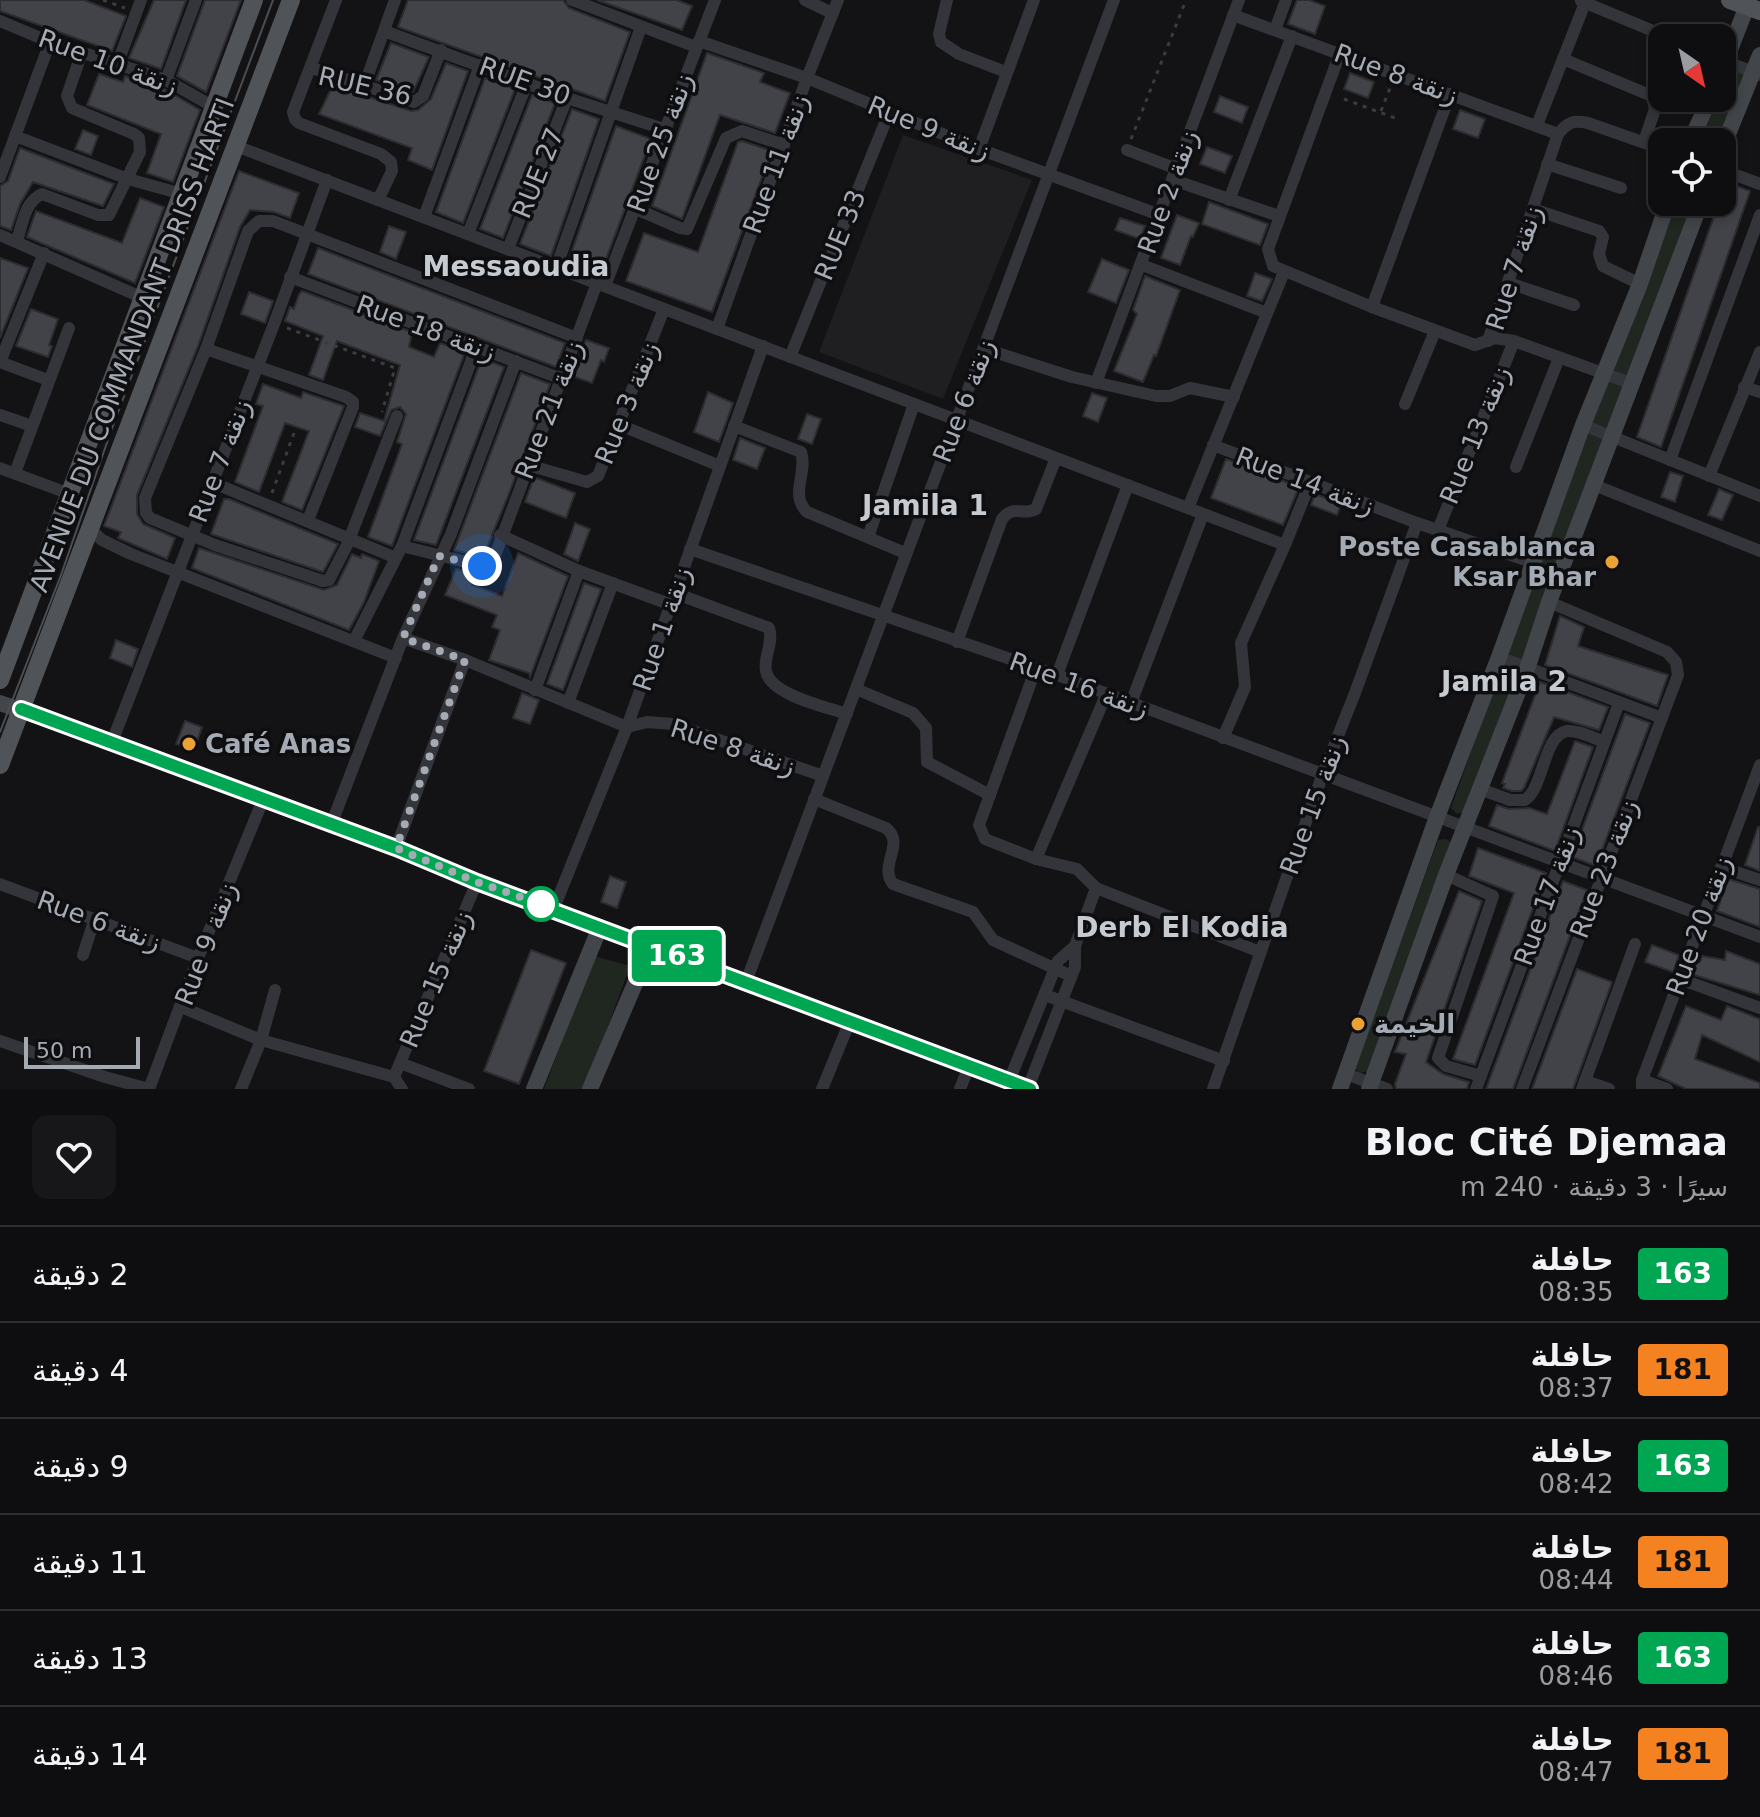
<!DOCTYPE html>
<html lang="ar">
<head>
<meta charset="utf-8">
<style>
  :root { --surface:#0e0e10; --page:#171719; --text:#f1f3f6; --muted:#9b9c9f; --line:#2e2e30 }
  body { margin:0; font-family:"DejaVu Sans",Cairo,sans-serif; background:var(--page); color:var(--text); direction:rtl; height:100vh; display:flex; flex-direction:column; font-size:30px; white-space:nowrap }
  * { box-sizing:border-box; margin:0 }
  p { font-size:26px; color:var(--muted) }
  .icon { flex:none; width:44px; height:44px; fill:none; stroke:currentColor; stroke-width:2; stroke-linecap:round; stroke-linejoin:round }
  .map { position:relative; height:1089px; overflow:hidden; direction:ltr }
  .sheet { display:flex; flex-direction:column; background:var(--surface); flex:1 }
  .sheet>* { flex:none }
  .badge { padding:0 16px; border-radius:6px; font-size:28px; line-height:52px }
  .needle { width:52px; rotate:146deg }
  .fabs { position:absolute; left:1648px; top:24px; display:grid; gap:16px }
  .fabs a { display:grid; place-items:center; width:88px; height:88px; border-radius:16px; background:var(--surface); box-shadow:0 4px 12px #0003,0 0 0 2px var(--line); font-size:40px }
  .scale { position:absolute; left:24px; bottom:20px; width:116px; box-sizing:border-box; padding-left:8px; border:4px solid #a5abb5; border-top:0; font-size:22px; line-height:28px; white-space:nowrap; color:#a5abb5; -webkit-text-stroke:6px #0e0e10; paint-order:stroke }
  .you { position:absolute; width:40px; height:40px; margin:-20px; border:6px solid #fff; border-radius:50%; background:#1a73e8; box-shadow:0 0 0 12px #1a73e833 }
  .map>.badge { position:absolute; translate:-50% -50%; box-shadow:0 0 0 4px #fff }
  .round { display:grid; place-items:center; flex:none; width:84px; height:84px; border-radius:16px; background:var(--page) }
  .overview { display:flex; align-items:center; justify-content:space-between; height:136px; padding:0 32px }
  h1 { font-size:38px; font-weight:700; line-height:60px }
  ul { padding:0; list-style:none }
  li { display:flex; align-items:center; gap:24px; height:96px; padding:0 32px; border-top:2px solid var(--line) }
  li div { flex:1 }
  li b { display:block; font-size:30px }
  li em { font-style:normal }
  li .badge { min-width:88px; font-weight:700; text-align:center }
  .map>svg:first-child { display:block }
  .built { fill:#1f1f22 }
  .grass { fill:#1f2720 }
  .building { fill:#424348; stroke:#2d2d31; stroke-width:2 }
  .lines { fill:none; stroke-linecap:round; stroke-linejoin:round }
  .path { stroke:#3a3c40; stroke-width:3; stroke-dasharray:4 6; stroke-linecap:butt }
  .street { stroke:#34353a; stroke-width:12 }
  .secondary { stroke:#424549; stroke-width:16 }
  .primary { stroke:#505358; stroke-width:18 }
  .tram { stroke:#4b4e52; stroke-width:2 }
  .line-casing { stroke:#fff; stroke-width:18 }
  .line { stroke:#00a651; stroke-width:12 }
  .walk { stroke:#a5abb5; stroke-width:8; stroke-dasharray:0 14.4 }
  .poi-dot { fill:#eaa235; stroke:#0e0e10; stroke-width:3 }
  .stop-dot { fill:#fff; stroke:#00a651; stroke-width:4 }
  .labels { text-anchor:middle; stroke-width:7; stroke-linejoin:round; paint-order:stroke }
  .street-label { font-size:26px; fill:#a5abb5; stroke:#0e0e10 }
  .poi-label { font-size:26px; font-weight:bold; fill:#a5abb5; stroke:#0e0e10; text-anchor:start }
  .neighbourhood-label { font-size:28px; font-weight:bold; fill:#c6cad1; stroke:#0e0e10 }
</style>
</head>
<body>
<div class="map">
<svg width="1760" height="1089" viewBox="0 0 1760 1089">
  <rect width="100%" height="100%" fill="#131315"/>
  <polygon class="built" points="903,135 1032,180 943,399 819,352"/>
  <g class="grass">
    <polygon points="1731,58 1749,63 1720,142 1699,142 1716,98 1722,98 1722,82"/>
    <polygon points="1676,202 1697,202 1465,812 1457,814 1451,808 1506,653"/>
    <polygon points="1446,839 1453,843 1369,1071 1360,1073 1355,1069 1438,840"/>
    <polygon points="594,956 630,966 585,1089 544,1089"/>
  </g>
  <g class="building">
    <polygon points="0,0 84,0 126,16 112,51 0,11"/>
    <polygon points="154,0 186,0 161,69 129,58"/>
    <polygon points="205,0 241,0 206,92 177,76"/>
    <polygon points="408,0 563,0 569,8 630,32 605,101 398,27"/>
    <polygon points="597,0 677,0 692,6 682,30"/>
    <polygon points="1297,0 1309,0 1325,6 1315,34 1288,24"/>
    <polygon points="391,43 429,57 413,92 376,80"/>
    <polygon points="707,53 764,73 760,82 790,93 775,133 720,115 682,219 652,206"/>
    <polygon points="446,63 468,71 432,170 408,160 412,148 319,114 333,85 411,111 418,110 431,99"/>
    <polygon points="1350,73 1374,82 1368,98 1344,89"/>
    <polygon points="99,74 123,82 125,76 162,88 200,110 173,182 147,173 161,134 87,105"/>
    <polygon points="485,78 515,89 463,223 436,212"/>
    <polygon points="532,95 555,103 503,238 480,229"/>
    <polygon points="1220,96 1248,107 1242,123 1214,112"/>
    <polygon points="572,109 599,119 551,256 520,244"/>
    <polygon points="1460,110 1485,119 1478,138 1453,129"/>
    <polygon points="616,126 651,139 600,275 568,262"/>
    <polygon points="83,130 98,136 91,155 75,149"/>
    <polygon points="742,141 769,150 771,153 712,312 626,281 644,233 698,252 738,142"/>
    <polygon points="1207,147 1232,156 1225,173 1200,164"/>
    <polygon points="20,148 114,184 103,206 33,182 20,204 11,230 0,226 0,186 8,181"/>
    <polygon points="239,171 299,193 290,218 274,212 250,210 240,227 198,346 137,495 137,514 143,524 175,538 167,559 118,538 121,532 104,526"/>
    <polygon points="1726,182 1750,191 1661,447 1637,437 1719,202 1722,202"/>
    <polygon points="140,198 164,207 135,283 27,237 36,211 122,243"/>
    <polygon points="1209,202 1268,224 1260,245 1202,224"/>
    <polygon points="1177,215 1199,223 1193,237 1191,236 1180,265 1161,258"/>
    <polygon points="1120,218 1145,226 1140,239 1115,230"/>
    <polygon points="389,226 406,232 396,259 380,252"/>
    <polygon points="318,248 565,343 556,367 308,274"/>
    <polygon points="0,258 28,268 0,338"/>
    <polygon points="1102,259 1129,270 1116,303 1088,292"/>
    <polygon points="1255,273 1272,279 1262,301 1247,296"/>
    <polygon points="1145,276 1180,290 1156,356 1154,355 1143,382 1114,371 1137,314 1133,310"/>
    <polygon points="302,291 412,332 409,347 434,357 440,343 465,352 392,546 368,537 402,444 397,442 406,414 400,407 391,410 380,436 355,427 360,413 384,421 400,365 337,341 323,380 309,375 323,336 285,321 290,307 294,309 299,294"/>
    <polygon points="249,292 273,301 265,323 241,314"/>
    <polygon points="31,309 58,319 49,345 52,346 48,357 16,346"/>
    <polygon points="586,340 609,348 604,362 601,360 592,383 572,376"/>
    <polygon points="482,358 504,367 436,545 414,540"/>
    <polygon points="521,373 550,384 508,496 483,557 454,550"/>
    <polygon points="263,384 301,398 303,392 344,406 302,510 282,502 309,431 285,423 259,492 235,482 263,406 256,404"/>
    <polygon points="708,392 733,403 719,442 694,432"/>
    <polygon points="1092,393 1107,398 1098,422 1083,416"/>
    <polygon points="807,414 821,419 812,444 798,439"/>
    <polygon points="740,438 765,448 757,469 733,460"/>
    <polygon points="1226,459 1299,487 1283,525 1211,498"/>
    <polygon points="1670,472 1683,476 1675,502 1661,497"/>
    <polygon points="534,477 575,493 566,518 525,502"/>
    <polygon points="1719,489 1733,495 1722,520 1708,515"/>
    <polygon points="1315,494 1341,504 1337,515 1311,505"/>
    <polygon points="224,499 229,499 338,544 323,572 211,534"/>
    <polygon points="575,523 590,529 578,561 564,554"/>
    <polygon points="199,548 324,590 337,585 352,554 361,558 362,554 379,561 364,602 349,630 192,568"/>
    <polygon points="518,553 568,576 530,677 529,673 489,660 500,630 492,627 497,615 445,595 456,569 476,574 472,585 502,596"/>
    <polygon points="584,583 601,589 563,690 547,684"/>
    <polygon points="1560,616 1584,627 1578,646 1668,675 1657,706 1545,665"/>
    <polygon points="116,640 138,649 132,667 110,658"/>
    <polygon points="1540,682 1608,707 1599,730 1554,717 1524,788 1521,791 1512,791 1503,788 1505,784 1502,783"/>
    <polygon points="522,693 539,700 530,724 513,718"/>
    <polygon points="1625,714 1650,723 1596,866 1572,857"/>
    <polygon points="185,721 202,727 194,750 176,744"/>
    <polygon points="1575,741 1593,747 1555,851 1489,826 1497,805 1509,809 1529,808 1547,814"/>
    <polygon points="1758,827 1760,827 1760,871 1745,865"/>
    <polygon points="1478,848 1546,873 1475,1065 1453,1059 1514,893 1469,876"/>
    <polygon points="610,876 626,882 617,908 601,902"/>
    <polygon points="1728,879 1760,889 1760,927 1717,911"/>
    <polygon points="1563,881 1587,890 1513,1089 1486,1089"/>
    <polygon points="1459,891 1482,901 1426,1062 1443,1074 1469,1082 1467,1089 1396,1089 1395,1084 1406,1054 1395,1052"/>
    <polygon points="1652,945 1679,955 1673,972 1645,962"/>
    <polygon points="531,950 566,963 519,1084 484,1071"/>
    <polygon points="1726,951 1760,964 1760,995 1691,974 1696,961 1700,962 1702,956 1725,960"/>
    <polygon points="1577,969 1612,982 1573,1089 1532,1089"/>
    <polygon points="1686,1006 1721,1020 1727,1006 1760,1019 1760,1062 1702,1035 1695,1059 1760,1083 1760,1089 1686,1089 1658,1076"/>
  </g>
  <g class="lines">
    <g class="path">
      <polyline points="103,0 125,8"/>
      <polyline points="1344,99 1395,118"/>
      <polyline points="1381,111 1390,88"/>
      <polyline points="1131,139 1186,0"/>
      <polyline points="287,328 395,368 382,412"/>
      <polyline points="272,493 294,433"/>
    </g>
    <g class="street">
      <polyline points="336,0 293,112 295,119 299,123 381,154 391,162 392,171 378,200"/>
      <polyline points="572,0 696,47"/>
      <polyline points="805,0 832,13"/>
      <polyline points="947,0 939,34 941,42 959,54 1006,72"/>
      <polyline points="1581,1 1670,38"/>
      <polyline points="1233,15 1558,134"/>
      <polyline points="0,21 50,42 166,80 214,107"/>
      <polyline points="1275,30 1286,0"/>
      <polyline points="384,31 567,98 667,130"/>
      <polyline points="699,41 807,78 979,149 1160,215"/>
      <polyline points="1340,53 1268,249 1273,266 1372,307 1475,345 1495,338 1514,341 1633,384"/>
      <polyline points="1563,59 1652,96 1655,109 1644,142"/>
      <polyline points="1722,60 1760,75"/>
      <polyline points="118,62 141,0"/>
      <polyline points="312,68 414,102 423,96 441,50"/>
      <polyline points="166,80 196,0"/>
      <polyline points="364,86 395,0"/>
      <polyline points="1537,125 1585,3"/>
      <polyline points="15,136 128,179 182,194"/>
      <polyline points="236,146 1285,545"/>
      <polyline points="979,149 1034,0"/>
      <polyline points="1127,150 1177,169"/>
      <polyline points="1547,164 1621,188"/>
      <polyline points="1722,170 1760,184"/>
      <polyline points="0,177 50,42"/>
      <polyline points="1173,180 1279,216"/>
      <polyline points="1229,200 1292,36"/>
      <polyline points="636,209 680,228 687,229 726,138 742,131 784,145"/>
      <polyline points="1533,209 1599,231 1603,237 1599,254 1603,266 1640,284"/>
      <polyline points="424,217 480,65"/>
      <polyline points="468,234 527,83"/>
      <polyline points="0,235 143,298"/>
      <path d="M17,241C22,225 25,201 42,194L98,215H109L140,152L139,138L134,134L72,108L67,96L82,52"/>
      <polyline points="508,249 567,98"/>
      <polyline points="1142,265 1267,313"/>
      <polyline points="556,268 641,27"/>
      <polyline points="290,277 562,379"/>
      <polyline points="1509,283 1574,305"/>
      <polyline points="605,286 715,0"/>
      <polyline points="1372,307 1450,94"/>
      <polyline points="717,329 807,78 838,0"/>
      <path d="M1488,341L1558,134C1568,122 1573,120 1588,123L1662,149"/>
      <polyline points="206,349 346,397 353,402 353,407 308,520"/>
      <polyline points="985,349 1072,377 1156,396 1170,396 1190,388 1234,397"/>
      <polyline points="790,357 889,113"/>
      <polyline points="0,362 44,253"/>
      <polyline points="0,362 48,380"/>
      <polyline points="1096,383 1239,0"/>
      <polyline points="1744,387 1760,392"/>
      <polyline points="1405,404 1435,331"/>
      <polyline points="0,415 32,426"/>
      <polyline points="397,416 347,545 329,580 323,581 215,545 150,518 146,513 145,498 206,349 248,231 259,221 273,221 577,338"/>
      <polyline points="620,425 720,466"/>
      <polyline points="1583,425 1760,496"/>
      <path d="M734,426L801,452C808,473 789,494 807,512L905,553"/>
      <polyline points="1213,445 1417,523 1534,563"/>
      <polyline points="1670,460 1760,215"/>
      <polyline points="528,465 587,482 598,476 664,309"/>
      <polyline points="1516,467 1559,358"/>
      <polyline points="0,468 70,494"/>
      <polyline points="15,473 69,328"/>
      <polyline points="1709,476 1760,352"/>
      <polyline points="211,482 394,557"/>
      <polyline points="1594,485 1760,551"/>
      <polyline points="1188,508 1284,272"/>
      <polyline points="90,529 102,540 131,554 396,658"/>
      <polyline points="1438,530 1514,341"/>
      <polyline points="500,535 579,571 672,605"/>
      <polyline points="868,537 914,404"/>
      <polyline points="402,546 482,566 488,566 493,561 597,283"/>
      <polyline points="690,549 1057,675 1760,937"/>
      <path d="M677,594L769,628C774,643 763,657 766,671C770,695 827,707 847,714"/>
      <polyline points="403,638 465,660 627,727 647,722 673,724 823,776"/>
      <polyline points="354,641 402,546 476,348"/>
      <path d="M957,642L1002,519C1015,503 1022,517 1036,509L1056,458"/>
      <polyline points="1499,657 1662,718"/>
      <polyline points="1036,668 979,825 985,839 1036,859 1077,869 1096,888 1260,952"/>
      <polyline points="1057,675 1128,485"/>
      <polyline points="856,689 913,713 926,728 927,762 990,795"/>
      <polyline points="535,690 579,571"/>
      <polyline points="568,703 613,583"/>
      <polyline points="1131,703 1203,514"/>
      <polyline points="1223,738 1245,687 1241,643 1285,545 1310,483"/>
      <polyline points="112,742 274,324 327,180"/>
      <path d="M1480,789L1510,800H1525C1544,788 1543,735 1567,731C1578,730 1594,738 1604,742"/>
      <path d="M814,799L886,828C906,844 878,865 893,884L973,912L993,940L1071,976"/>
      <polyline points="331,825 403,638 451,534 516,361"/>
      <polyline points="396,848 465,660"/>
      <polyline points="1036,859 1106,695"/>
      <polyline points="1721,867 1760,880"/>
      <polyline points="1446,875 1493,896 1438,1058 1446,1066 1481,1076"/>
      <polyline points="0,884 198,958"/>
      <polyline points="554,908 627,727 763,346"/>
      <polyline points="83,955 95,918"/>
      <polyline points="1680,979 1760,1008"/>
      <polyline points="746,982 1114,0"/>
      <polyline points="1045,995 1224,1061"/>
      <polyline points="181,1007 261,1040 394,1077 402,1089"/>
      <polyline points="0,1041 105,1077 149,1089 198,958 263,800"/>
      <polyline points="400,1063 469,1089"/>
      <polyline points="1346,1074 1387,1089"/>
      <polyline points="394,1077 477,882"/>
      <polyline points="1642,1080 1667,1089"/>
      <polyline points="1009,1081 1058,961 1075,946"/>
      <polyline points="1585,1081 1609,1089"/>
      <polyline points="1028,1088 1075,967 1075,946 1096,888"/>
      <polyline points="241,1089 261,1040 275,990"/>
      <polyline points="822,1089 850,1021"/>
      <polyline points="960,1089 969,1066"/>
      <polyline points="1213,1089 1322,776 1355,693 1417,523"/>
      <polyline points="1476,1089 1619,703"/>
      <polyline points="1522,1089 1678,675 1676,662 1667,652 1549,602"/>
      <polyline points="1582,1089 1635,944"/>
      <polyline points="1642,1089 1642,1080 1760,765"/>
    </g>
    <g class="secondary">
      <polyline points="1722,70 1747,6"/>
      <polyline points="1690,142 1710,98"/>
      <polyline points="1722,149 1760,55"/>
      <polyline points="0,703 112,742 323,822 396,848 477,882 1030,1089"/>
      <polyline points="534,1089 600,927"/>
      <polyline points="590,1089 651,946"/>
      <polyline points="1340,1089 1437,817 1499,657 1583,425 1640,284 1668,202"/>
      <polyline points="1369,1089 1446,875 1527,669 1549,602 1701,202"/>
    </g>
    <g class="primary">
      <polyline points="1730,0 1760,11"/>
      <polyline points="0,680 254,0"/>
      <polyline points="0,765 291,0"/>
    </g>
    <polyline class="tram" points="0,732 61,575 111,431 273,0"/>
  </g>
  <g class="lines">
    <defs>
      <polyline id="line" points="21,709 396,848 477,882 1030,1089"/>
    </defs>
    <use href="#line" class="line-casing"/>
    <use href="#line" class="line"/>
    <polyline class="walk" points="482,566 439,556 403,638 465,660 396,848 477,882 541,904"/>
  </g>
  <g class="poi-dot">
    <circle cx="1612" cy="562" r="8"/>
    <circle cx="189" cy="744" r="8"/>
    <circle cx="1358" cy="1024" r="8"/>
  </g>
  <circle class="stop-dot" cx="541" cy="904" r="16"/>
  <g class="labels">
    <g class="street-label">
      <text transform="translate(108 62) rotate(20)" y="9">Rue 10 زنقة</text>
      <text transform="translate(1396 74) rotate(20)" y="9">Rue 8 زنقة</text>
      <text transform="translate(525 81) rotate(20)" y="9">RUE 30</text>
      <text transform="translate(365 86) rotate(13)" y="9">RUE 36</text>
      <text transform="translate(929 128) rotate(22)" y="9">Rue 9 زنقة</text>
      <text transform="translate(660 143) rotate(-70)" y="9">Rue 25 زنقة</text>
      <text transform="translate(776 164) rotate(-70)" y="9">Rue 11 زنقة</text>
      <text transform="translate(538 173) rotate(-68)" y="9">RUE 27</text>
      <text transform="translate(1168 192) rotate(-70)" y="9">Rue 2 زنقة</text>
      <text transform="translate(840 235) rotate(-68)" y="9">RUE 33</text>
      <text transform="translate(1514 268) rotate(-72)" y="9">Rue 7 زنقة</text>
      <text transform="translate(426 328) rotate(20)" y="9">Rue 18 زنقة</text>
      <text transform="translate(132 345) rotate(-69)" y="9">AVENUE DU COMMANDANT DRISS HARTI</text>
      <text transform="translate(964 401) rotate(-69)" y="9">Rue 6 زنقة</text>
      <text transform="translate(627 403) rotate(-68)" y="9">Rue 3 زنقة</text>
      <text transform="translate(549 410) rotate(-69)" y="9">Rue 21 زنقة</text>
      <text transform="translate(1475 435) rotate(-68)" y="9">Rue 13 زنقة</text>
      <text transform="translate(220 461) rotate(-69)" y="9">Rue 7 زنقة</text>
      <text transform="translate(1305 481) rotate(21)" y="9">Rue 14 زنقة</text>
      <text transform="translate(662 629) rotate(-71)" y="9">Rue 1 زنقة</text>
      <text transform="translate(1079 685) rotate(20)" y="9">Rue 16 زنقة</text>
      <text transform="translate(733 747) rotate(18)" y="9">Rue 8 زنقة</text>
      <text transform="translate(1313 805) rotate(-70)" y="9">Rue 15 زنقة</text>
      <text transform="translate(1604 869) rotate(-69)" y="9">Rue 23 زنقة</text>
      <text transform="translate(1547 896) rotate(-70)" y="9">Rue 17 زنقة</text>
      <text transform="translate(99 921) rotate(20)" y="9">Rue 6 زنقة</text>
      <text transform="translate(1699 926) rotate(-70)" y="9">Rue 20 زنقة</text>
      <text transform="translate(206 944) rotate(-69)" y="9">Rue 9 زنقة</text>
      <text transform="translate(436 979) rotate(-67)" y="9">Rue 15 زنقة</text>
    </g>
    <g class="poi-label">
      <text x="1596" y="556" text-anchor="end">Poste Casablanca<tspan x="1596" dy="30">Ksar Bhar</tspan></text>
      <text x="205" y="753">Café Anas</text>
      <text x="1374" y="1033">الخيمة</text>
    </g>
    <g class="neighbourhood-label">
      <text x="516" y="276">Messaoudia</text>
      <text x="925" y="515">Jamila 1</text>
      <text x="1504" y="691">Jamila 2</text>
      <text x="1182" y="937">Derb El Kodia</text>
    </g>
  </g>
</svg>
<div class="fabs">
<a><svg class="needle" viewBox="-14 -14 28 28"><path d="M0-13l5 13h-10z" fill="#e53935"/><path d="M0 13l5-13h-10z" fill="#9b9c9f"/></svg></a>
<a><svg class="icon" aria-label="locate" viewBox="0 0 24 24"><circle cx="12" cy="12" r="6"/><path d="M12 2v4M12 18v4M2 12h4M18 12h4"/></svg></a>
</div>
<div class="scale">50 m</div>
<div class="you" style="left:482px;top:566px"></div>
<b class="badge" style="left:677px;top:956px;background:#00a651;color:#fff">163</b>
</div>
<section class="sheet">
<div class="overview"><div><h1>Bloc Cité Djemaa</h1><p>سيرًا · 3 دقيقة · 240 m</p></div><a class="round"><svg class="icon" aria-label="heart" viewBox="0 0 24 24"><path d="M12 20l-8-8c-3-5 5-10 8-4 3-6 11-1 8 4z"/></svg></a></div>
<ul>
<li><span class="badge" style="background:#00a651;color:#fff">163</span><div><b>حافلة</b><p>08:35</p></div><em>2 دقيقة</em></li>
<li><span class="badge" style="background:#f58220;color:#111">181</span><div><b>حافلة</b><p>08:37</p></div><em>4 دقيقة</em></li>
<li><span class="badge" style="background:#00a651;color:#fff">163</span><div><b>حافلة</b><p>08:42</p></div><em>9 دقيقة</em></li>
<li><span class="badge" style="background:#f58220;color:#111">181</span><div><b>حافلة</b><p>08:44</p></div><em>11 دقيقة</em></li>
<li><span class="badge" style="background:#00a651;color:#fff">163</span><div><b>حافلة</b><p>08:46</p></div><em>13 دقيقة</em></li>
<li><span class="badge" style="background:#f58220;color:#111">181</span><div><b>حافلة</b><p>08:47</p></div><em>14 دقيقة</em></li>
</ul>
</section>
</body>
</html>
